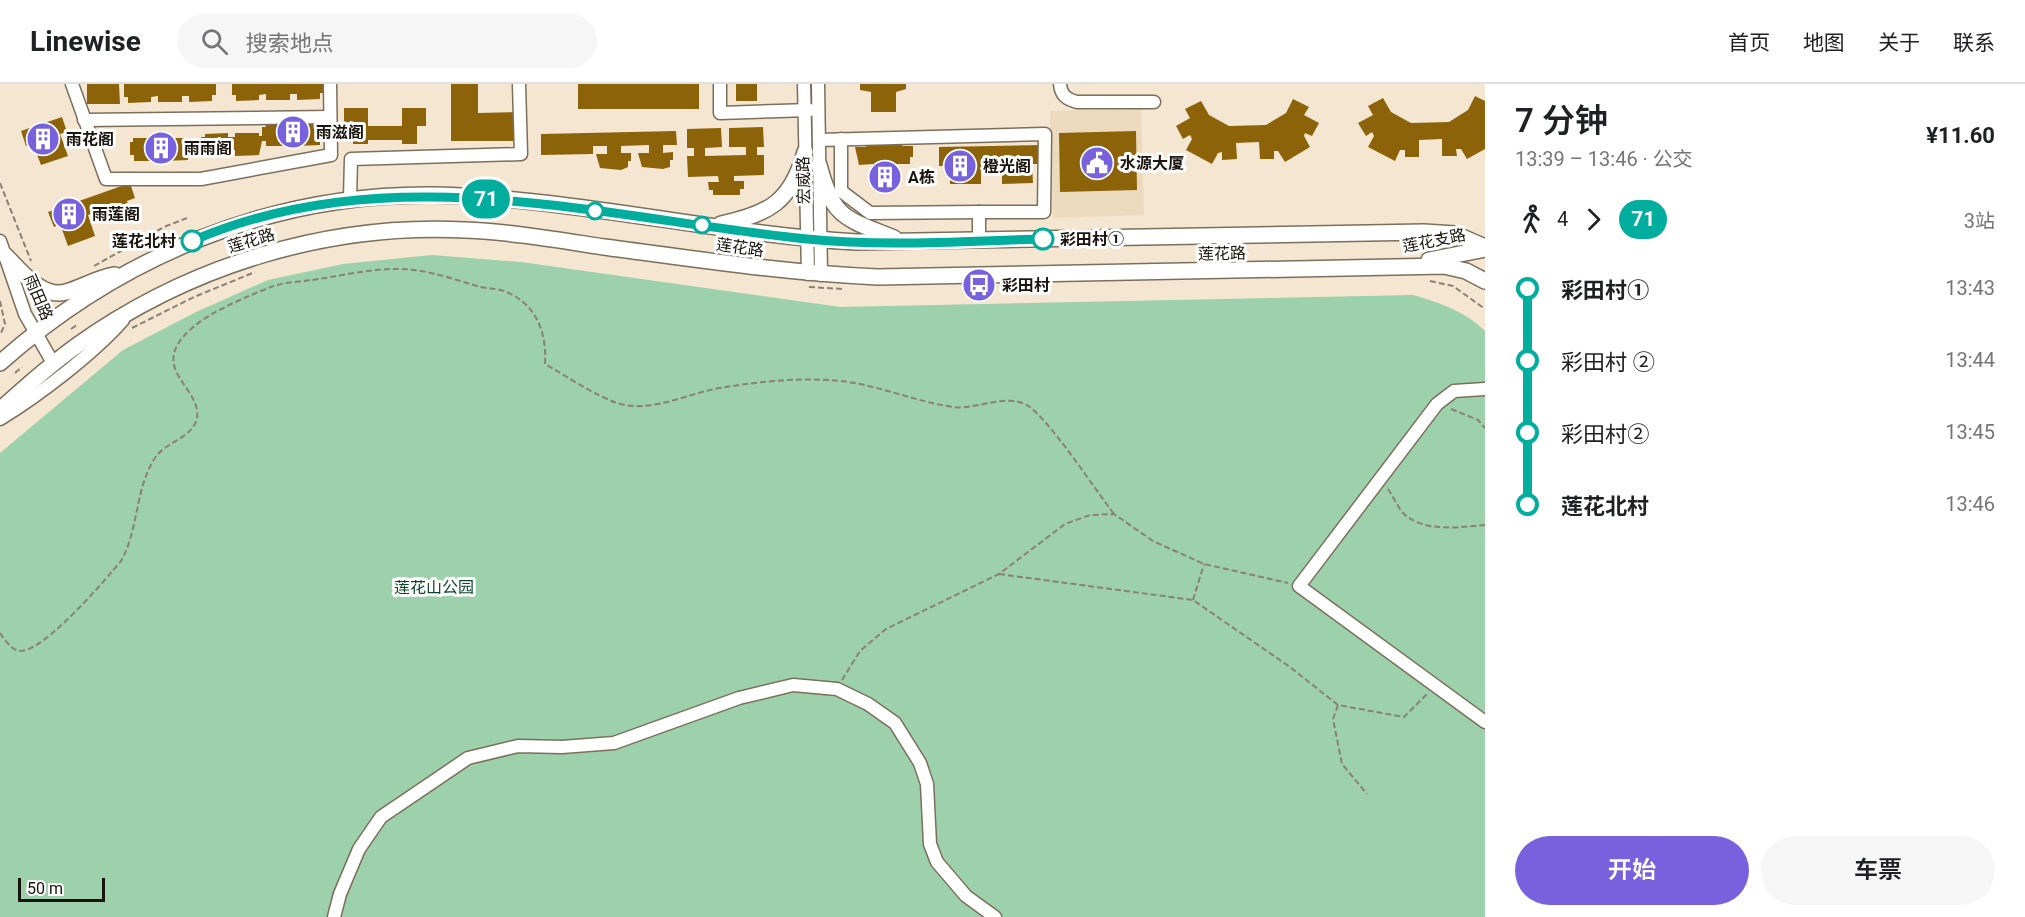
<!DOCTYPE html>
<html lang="zh">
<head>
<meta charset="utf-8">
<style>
  :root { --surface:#fff; --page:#f6f6f6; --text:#202124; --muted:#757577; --line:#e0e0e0; --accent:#7761dc }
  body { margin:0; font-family:Roboto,"Noto Sans SC",sans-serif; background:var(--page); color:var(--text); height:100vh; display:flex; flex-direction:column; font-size:22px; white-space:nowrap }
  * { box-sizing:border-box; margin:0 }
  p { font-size:20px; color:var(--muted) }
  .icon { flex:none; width:33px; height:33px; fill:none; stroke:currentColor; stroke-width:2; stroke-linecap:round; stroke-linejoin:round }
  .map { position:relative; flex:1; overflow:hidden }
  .drawer { display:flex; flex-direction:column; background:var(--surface); width:540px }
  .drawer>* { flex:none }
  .badge { padding:0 12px; border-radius:20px; font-size:21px; line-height:39px }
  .scale { position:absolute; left:18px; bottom:15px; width:87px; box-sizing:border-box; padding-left:6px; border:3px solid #19140d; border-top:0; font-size:16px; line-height:21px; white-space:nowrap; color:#19140d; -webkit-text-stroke:4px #fff; paint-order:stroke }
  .map>.badge { position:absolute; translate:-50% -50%; box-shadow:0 0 0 3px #fff }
  .legs { display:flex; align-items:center; gap:9px; height:66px; padding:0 30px; font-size:20px }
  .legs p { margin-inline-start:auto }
  .head { display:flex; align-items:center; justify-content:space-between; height:102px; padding:0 30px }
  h1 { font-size:33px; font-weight:600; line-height:45px }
  .button { display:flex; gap:12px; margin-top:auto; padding:12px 30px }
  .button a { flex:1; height:69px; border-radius:36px; background:var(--accent); color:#fff; font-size:24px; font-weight:600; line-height:69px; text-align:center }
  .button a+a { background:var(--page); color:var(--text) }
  ul { padding:0 30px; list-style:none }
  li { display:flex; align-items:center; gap:21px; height:72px; font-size:22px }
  li i { display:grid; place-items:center; width:9px; height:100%; margin:0 8px; background:currentColor }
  li i::after { content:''; width:15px; height:15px; margin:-8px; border:4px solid; border-radius:50%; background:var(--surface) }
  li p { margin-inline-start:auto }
  li:first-child i { background:linear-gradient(#0000 50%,currentColor 0) }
  li:last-child i { background:linear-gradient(currentColor 50%,#0000 0) }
  header { display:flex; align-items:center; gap:36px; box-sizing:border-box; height:84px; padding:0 30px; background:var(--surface); border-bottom:2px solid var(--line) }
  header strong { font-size:28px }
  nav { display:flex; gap:33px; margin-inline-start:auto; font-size:21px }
  .search { width:420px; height:54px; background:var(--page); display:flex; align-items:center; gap:15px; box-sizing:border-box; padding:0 21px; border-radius:33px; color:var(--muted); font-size:22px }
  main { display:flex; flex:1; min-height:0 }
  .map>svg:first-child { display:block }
  .built { fill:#ecdabe }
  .green { fill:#9cd1ac }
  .building { fill:#8d6309 }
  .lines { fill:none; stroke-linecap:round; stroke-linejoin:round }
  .minor-casing { stroke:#7b6f5c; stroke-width:15 }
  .major-casing { stroke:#7b6f5c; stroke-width:18 }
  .path { stroke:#8b8173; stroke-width:2; stroke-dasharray:6 3; stroke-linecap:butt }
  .minor { stroke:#fff; stroke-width:12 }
  .major { stroke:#fff; stroke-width:15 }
  .line-1-casing { stroke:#fff; stroke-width:14 }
  .line-1 { stroke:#01ad9c; stroke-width:9 }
  .stop-1-dot { fill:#fff; stroke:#01ad9c; stroke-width:3 }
  .labels { text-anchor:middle; stroke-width:6; stroke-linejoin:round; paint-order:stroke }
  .poi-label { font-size:16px; font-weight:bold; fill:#19140d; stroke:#fff; text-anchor:start }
  .street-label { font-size:16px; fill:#19140d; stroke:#fff }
  .stop-label { font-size:16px; font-weight:bold; fill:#19140d; stroke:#fff; text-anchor:start }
  .park-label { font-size:16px; fill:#094726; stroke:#fff }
</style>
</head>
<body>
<header>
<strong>Linewise</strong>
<div class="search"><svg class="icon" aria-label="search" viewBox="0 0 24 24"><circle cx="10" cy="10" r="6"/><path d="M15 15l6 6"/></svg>搜索地点</div>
<nav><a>首页</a><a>地图</a><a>关于</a><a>联系</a></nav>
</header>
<main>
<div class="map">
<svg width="1485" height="833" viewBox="0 0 1485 833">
  <rect width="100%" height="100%" fill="#f4e6d1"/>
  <polygon class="built" points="1141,25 1144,131 1053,134 1050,27"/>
  <path class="green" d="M432,171L521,178L841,223L1413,211C1440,219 1465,227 1485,247V833H0V369L123,266L196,228L268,196L343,180Z"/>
  <g class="building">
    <polygon points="87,0 119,0 120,20 87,20"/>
    <polygon points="124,0 216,0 216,11 212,11 212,17 189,18 189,12 182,12 182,18 158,18 158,12 151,13 151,18 128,19 128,13 124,13"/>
    <polygon points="232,0 324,0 324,9 320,9 320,15 297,16 297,10 290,10 290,16 266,16 266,10 259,11 259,16 236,17 236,11 232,11"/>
    <polygon points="451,0 478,0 478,29 515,28 515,57 451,57"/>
    <rect x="578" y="0" width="121" height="25"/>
    <rect x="736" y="0" width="21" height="17"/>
    <polygon points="860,0 906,0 906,5 896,8 896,28 871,28 871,8 860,6"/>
    <polygon points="1475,12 1485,17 1485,65 1467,75 1461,65 1456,65 1457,72 1442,72 1442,55 1419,56 1419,73 1405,73 1405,66 1400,66 1395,77 1368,63 1374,52 1372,48 1366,52 1358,39 1373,31 1368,22 1383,14 1391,28 1411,39 1449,38 1468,26"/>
    <polygon points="1293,15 1309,23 1304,31 1319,39 1312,52 1305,49 1304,52 1310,63 1285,78 1278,67 1274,67 1274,75 1260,75 1259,58 1236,59 1237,75 1222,76 1222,68 1218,69 1212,80 1186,66 1192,55 1190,51 1183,55 1176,42 1190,34 1185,25 1201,17 1209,31 1229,42 1266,41 1286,29"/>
    <polygon points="344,24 368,24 368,42 402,42 402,24 426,24 426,42 417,42 417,60 402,60 402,56 368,56 368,60 353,60 353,42 344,42"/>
    <polygon points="62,33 67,48 60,50 68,72 41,81 33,60 26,62 21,47"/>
    <polygon points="289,39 289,43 296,43 296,39 319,39 319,42 323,42 323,55 320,55 320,61 296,62 296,56 289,56 289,62 266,62 266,57 262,57 259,71 235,72 235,66 228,66 228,72 205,72 205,67 201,67 201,53 205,53 205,50 228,49 228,53 235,53 235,49 259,49 259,52 262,52 262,43 266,43 265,40"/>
    <polygon points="763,43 764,63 757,63 757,71 764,71 764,91 734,92 734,97 744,97 744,105 740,105 740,111 713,111 713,106 709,106 708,98 719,98 718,92 688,93 687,72 694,72 694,64 687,64 687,45 721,44 722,63 705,64 705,72 746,71 746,63 729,63 729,44"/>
    <polygon points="676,47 677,61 663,61 663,69 673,68 673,76 670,76 670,83 663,85 642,83 638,69 649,69 649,61 621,62 621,69 631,69 631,77 628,77 628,83 621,86 600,84 596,70 607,70 607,62 593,62 593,70 541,71 541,50"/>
    <polygon points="1136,47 1137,106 1060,108 1059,49"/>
    <polygon points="133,54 157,54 157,57 164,57 164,54 188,54 188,57 191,57 191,70 188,70 188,76 164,77 164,71 157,71 157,77 134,77 134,71 130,71 130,58 133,58"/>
    <polygon points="902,57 902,62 913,62 913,73 910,73 910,80 896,80 896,106 874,107 873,80 859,81 855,63 866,63 866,58"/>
    <polygon points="1042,61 1043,80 1032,80 1033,99 1002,100 1002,81 981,81 981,100 950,100 950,82 939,82 939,63"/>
    <polygon points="130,99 135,114 127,117 131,130 103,140 99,127 88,131 95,152 68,162 60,140 54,143 48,128"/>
  </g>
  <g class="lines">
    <defs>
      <g id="minor">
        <polyline points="72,0 106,95 201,95 331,71 330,0"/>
        <polyline points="720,0 720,29 810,26"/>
        <polyline points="804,0 808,190"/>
        <polyline points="818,0 821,191"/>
        <path d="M1060,0C1061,11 1066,15 1077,18H1154"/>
        <polyline points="84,36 330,33"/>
        <polyline points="841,55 841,107 870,129 979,128"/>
        <polyline points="819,56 1045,50 1044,128 979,128 979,156"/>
        <polyline points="350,115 351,75 521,70 519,0"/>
        <polyline points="0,157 25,230 53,279"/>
        <polyline points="1485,305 1454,307 1437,320 1299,502 1485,638"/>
        <path d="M0,335C39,311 93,270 123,236"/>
        <polyline points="334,833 340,810 359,765 381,733 468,674 518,662 562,663 614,659 739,614 793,601 837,605 868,620 895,639 920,679 927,700 930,760 937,778 966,812 995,833"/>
      </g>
      <g id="major">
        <path d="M819,81C833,135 845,134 894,154"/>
        <path d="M721,140C769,130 791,118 805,68"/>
        <path d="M5,171C20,186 42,215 66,208C83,203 97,194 115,191"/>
        <polyline points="1429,176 1485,165"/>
        <path d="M0,279C120,172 272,109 434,111C575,114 716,150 857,158L1424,148L1455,150L1485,163"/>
        <path d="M0,326C25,303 51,280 79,260C191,181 328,139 465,146C512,148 558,156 604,163C695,175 786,189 878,193L1444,182L1466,187L1485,197"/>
      </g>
    </defs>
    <use href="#minor" class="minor-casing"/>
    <use href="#major" class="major-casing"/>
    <g class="path">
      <polyline points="0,99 31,177"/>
      <polyline points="94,182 164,143 187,134"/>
      <polyline points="1430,197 1453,202 1485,225"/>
      <polyline points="809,203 843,205"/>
      <polyline points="0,217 5,240 0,251"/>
      <polyline points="132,244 194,213 255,188"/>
      <polyline points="71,245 77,241"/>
      <polyline points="15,289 22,283"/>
      <polyline points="1451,325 1478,336 1485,344"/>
      <path d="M1388,405C1393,412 1397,422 1403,429C1423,449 1460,443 1485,441"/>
      <polyline points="999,490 1193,516 1290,583 1338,621 1404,633 1427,610"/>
      <polyline points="1193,516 1204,480"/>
      <path d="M0,549C5,556 11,566 20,567C44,568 105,496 121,477C139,445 135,404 155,374C165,358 193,354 197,334C202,303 146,285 191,245C209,228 248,212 271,203C283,198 299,198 312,196C341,192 372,184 402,185C428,186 453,195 477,202C486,205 496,204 504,207C536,219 547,248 545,280C568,293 592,310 617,319C650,330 688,309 720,304C756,298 792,294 829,296C872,298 911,317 953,323C975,326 1004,310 1025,320C1046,330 1096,407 1114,430"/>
      <polyline points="842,596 860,567 886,545 999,490 1065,440 1090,431 1114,430 1153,457 1204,480 1288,499"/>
      <polyline points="1338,621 1333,635 1342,680 1367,710"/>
    </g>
    <use href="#minor" class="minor"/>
    <use href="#major" class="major"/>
  </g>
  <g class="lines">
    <defs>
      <path id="line-1" d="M192,157C390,71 603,134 807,155C885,163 965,157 1043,155"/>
    </defs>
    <use href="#line-1" class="line-1-casing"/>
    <use href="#line-1" class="line-1"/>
  </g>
  <defs>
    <symbol id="building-disc" viewBox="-11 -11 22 22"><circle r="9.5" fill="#7761dc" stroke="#fff"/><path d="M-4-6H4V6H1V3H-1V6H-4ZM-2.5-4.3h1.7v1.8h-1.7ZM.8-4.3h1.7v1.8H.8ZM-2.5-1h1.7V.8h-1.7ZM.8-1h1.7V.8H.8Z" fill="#fff"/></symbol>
    <symbol id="civic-disc" viewBox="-11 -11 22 22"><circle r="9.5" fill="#7761dc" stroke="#fff"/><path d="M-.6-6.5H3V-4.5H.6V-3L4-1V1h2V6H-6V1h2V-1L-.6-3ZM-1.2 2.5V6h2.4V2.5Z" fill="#fff"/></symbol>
    <symbol id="bus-disc" viewBox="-11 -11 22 22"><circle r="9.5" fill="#7761dc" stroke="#fff"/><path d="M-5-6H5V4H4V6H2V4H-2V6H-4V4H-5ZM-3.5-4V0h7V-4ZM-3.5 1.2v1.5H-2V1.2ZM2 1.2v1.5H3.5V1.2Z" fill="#fff"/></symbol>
  </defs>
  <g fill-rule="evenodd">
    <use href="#building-disc" x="274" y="29" width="38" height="38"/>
    <use href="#building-disc" x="24" y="36" width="38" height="38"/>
    <use href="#building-disc" x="142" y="45" width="38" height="38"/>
    <use href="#civic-disc" x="1078" y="60" width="38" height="38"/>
    <use href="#building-disc" x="941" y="63" width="38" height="38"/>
    <use href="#building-disc" x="866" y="74" width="38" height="38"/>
    <use href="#building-disc" x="50" y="111" width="38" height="38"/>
    <use href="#bus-disc" x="960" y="182" width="38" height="38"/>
  </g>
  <g class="stop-1-dot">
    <circle cx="595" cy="127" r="8"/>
    <circle cx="702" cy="141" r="8"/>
    <circle cx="1043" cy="155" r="10"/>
    <circle cx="192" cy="157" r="10"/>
  </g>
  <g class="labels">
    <g class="poi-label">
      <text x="316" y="54">雨滋阁</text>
      <text x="66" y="61">雨花阁</text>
      <text x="184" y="70">雨雨阁</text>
      <text x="1120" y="85">水源大厦</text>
      <text x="983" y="88">橙光阁</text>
      <text x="908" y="99">A栋</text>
      <text x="92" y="136">雨莲阁</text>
      <text x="1002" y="207">彩田村</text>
    </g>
    <g class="street-label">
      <text transform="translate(803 96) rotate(-91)" y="6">宏威路</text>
      <text transform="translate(251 156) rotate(-17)" y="6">莲花路</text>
      <text transform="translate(1434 156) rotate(-11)" y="6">莲花支路</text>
      <text transform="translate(740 163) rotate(8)" y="6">莲花路</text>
      <text transform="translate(1222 169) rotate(-1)" y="6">莲花路</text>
      <text transform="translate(39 213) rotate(67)" y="6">雨田路</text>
    </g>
    <g class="stop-label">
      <text x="1060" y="161">彩田村①</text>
      <text x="176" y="163" text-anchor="end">莲花北村</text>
    </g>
    <g class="park-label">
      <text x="434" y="509">莲花山公园</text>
    </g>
  </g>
</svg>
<div class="scale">50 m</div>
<b class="badge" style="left:486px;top:115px;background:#01ad9c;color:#fff">71</b>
</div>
<section class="drawer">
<div class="head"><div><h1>7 分钟</h1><p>13:39 – 13:46 · 公交</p></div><b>¥11.60</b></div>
<div class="legs"><svg class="icon" aria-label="walk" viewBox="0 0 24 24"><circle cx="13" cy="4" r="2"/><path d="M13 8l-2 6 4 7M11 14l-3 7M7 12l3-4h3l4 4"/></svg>4<svg class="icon" aria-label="forward" viewBox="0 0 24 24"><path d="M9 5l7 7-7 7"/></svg><b class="badge" style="background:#01ad9c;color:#fff">71</b><p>3站</p></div>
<ul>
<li><i style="color:#01ad9c"></i><b>彩田村①</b><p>13:43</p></li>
<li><i style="color:#01ad9c"></i><span>彩田村 ②</span><p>13:44</p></li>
<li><i style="color:#01ad9c"></i><span>彩田村②</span><p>13:45</p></li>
<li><i style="color:#01ad9c"></i><b>莲花北村</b><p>13:46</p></li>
</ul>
<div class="button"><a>开始</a><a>车票</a></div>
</section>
</main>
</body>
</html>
